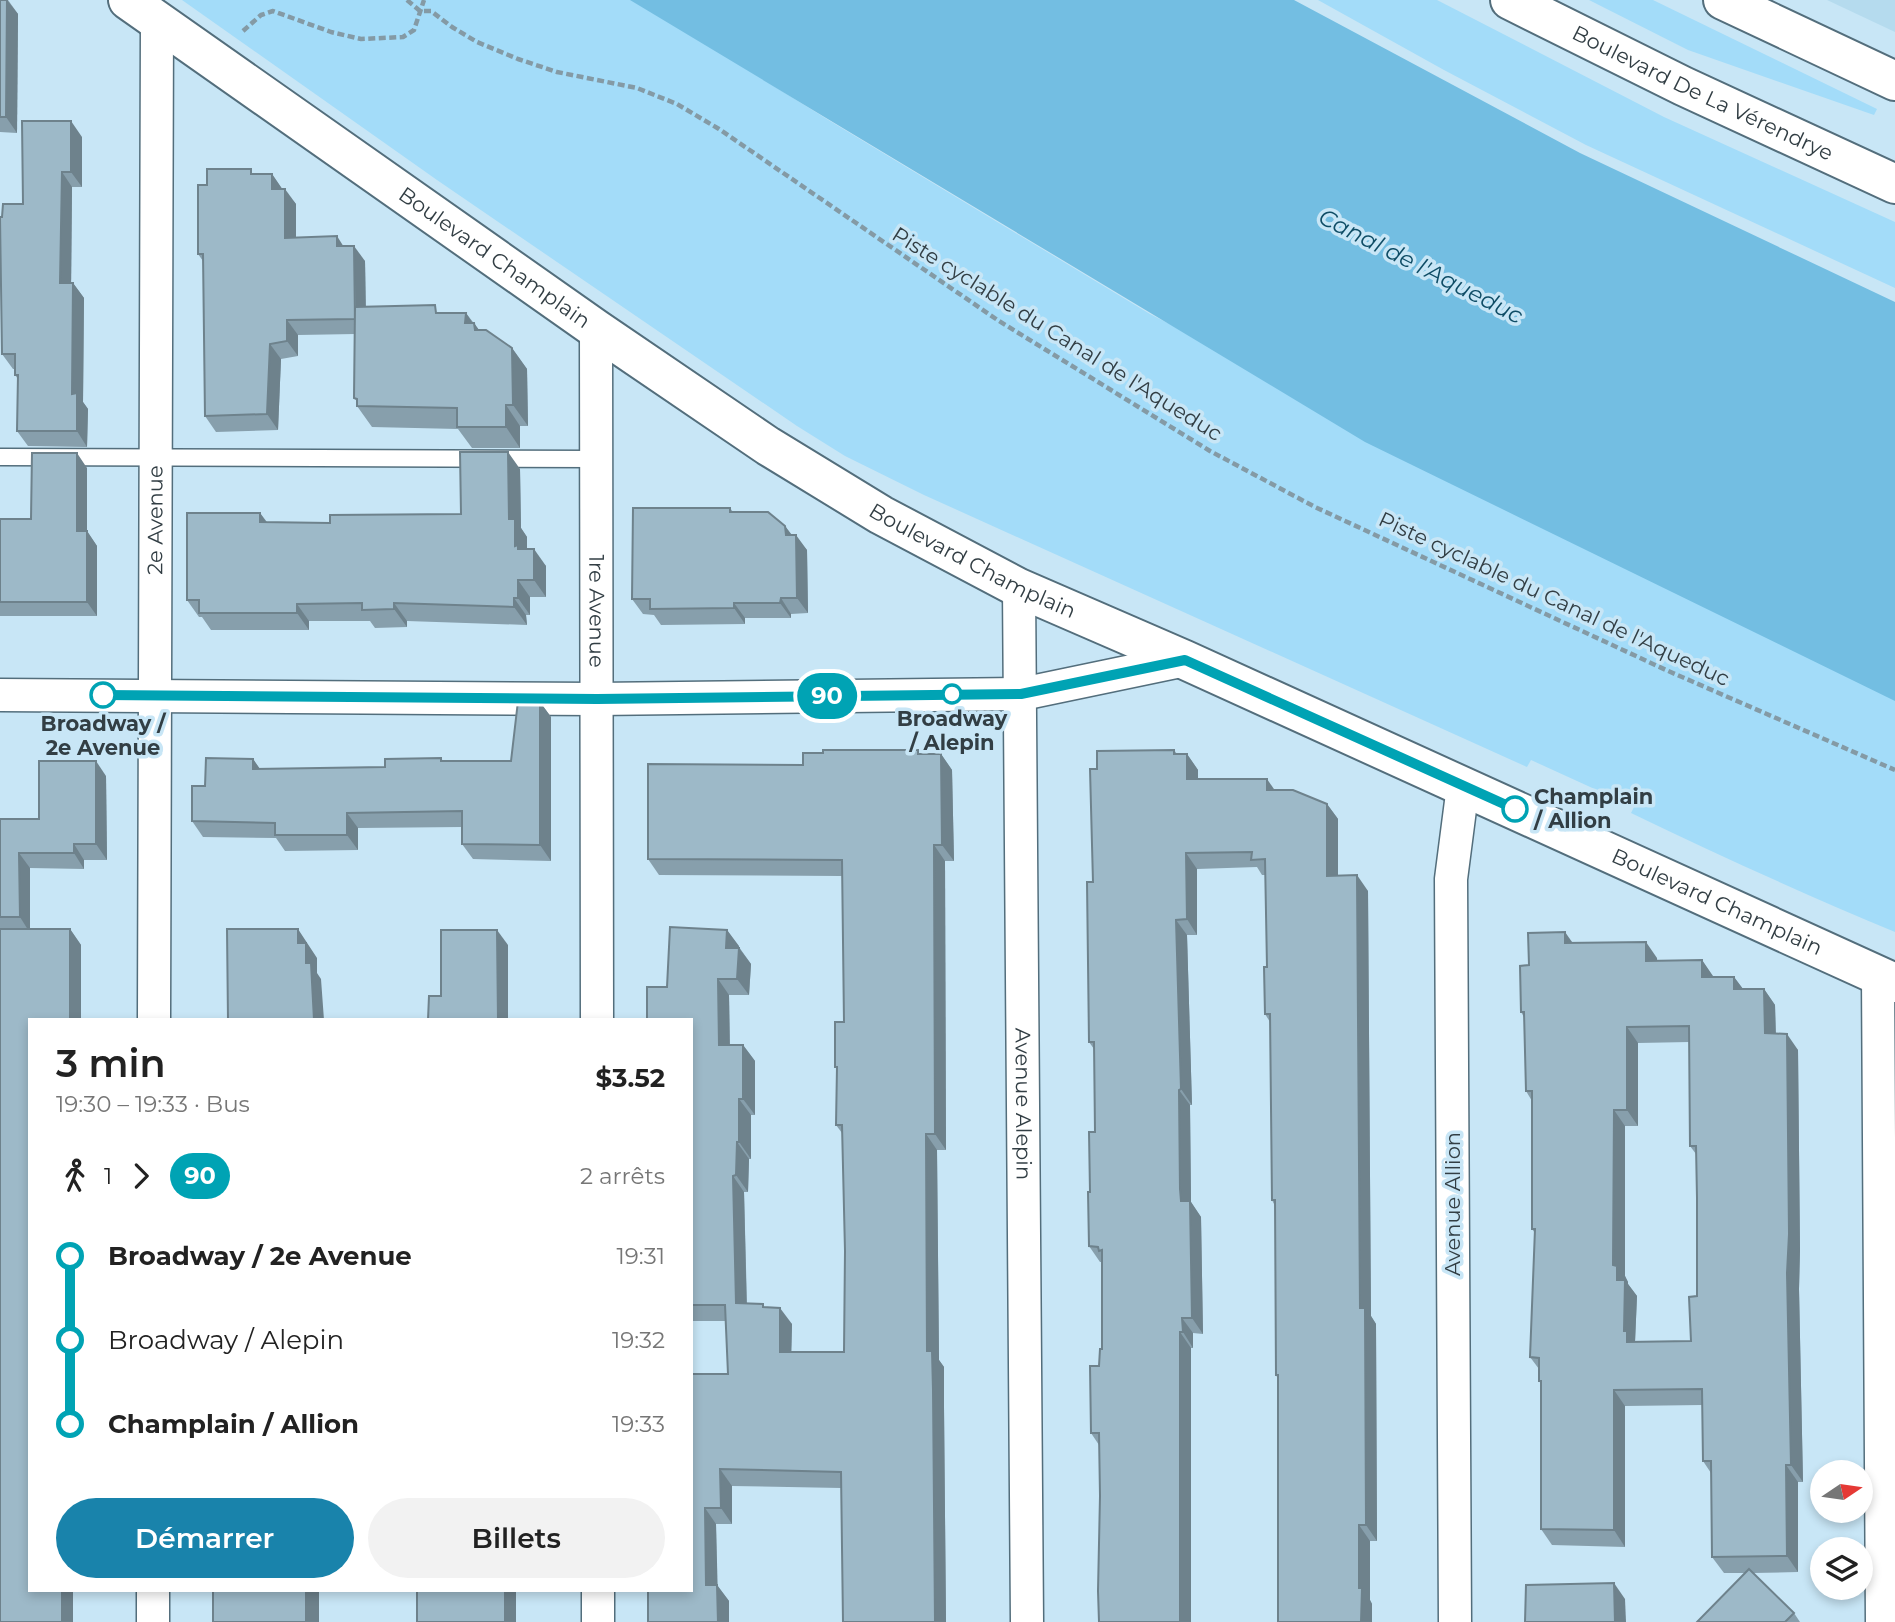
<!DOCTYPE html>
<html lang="fr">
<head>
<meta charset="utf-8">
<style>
  :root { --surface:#fff; --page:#f2f2f2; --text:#222; --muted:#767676; --accent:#1983ab }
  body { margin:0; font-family:Montserrat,sans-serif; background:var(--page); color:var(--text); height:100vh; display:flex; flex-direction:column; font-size:26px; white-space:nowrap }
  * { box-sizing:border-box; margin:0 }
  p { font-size:23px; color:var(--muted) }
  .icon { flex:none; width:38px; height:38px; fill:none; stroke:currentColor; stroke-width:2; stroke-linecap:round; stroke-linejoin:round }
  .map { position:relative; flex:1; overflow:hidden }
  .side { position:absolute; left:28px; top:1018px; width:665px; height:574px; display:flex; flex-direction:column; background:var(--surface); border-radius:0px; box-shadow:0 4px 10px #0003 }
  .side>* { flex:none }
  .badge { padding:0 14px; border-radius:23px; font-size:24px; line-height:46px }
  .needle { width:46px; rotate:77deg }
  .buttons { position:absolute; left:1810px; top:1460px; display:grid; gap:14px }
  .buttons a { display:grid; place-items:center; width:63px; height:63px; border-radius:50%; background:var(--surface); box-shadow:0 4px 10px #0003; font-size:35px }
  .map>.badge { position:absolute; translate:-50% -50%; box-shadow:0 0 0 4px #fff }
  .legs { display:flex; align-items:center; gap:10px; height:77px; padding:0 28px; font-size:23px }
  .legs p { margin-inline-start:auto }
  .overview { display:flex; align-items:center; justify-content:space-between; height:119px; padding:0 28px }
  h1 { font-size:38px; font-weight:600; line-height:52px }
  .action { display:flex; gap:14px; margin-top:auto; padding:14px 28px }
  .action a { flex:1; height:80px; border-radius:42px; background:var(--accent); color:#fff; font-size:28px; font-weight:600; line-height:80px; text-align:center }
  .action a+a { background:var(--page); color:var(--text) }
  ul { padding:0 28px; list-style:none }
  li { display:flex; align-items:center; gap:24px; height:84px; font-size:26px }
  li i { display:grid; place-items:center; width:10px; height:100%; margin:0 9px; background:currentColor }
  li i::after { content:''; width:18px; height:18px; margin:-9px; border:5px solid; border-radius:50%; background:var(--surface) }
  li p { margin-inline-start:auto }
  li:first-child i { background:linear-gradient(#0000 50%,currentColor 0) }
  li:last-child i { background:linear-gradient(currentColor 50%,#0000 0) }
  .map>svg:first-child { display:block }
  .built { fill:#b5dbee }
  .green { fill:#a3dcf9 }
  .water { fill:#73bee2 }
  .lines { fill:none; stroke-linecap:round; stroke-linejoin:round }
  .lane-casing { stroke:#536e7c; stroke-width:19 }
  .street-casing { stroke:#536e7c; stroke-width:35 }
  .secondary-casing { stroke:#536e7c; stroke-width:42 }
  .path { stroke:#849aa5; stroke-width:4.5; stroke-dasharray:7 3.5; stroke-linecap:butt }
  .lane { stroke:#fff; stroke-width:16 }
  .street { stroke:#fff; stroke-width:32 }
  .secondary { stroke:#fff; stroke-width:38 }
  .wall { fill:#879fac; fill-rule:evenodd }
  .shaded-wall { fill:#6e828c }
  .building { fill:#9db9c8; stroke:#6e828c; stroke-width:2; fill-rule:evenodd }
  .line-1-casing { stroke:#fff; stroke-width:16 }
  .line-1 { stroke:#00a3b4; stroke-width:10 }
  .stop-1-dot { fill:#fff; stroke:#00a3b4; stroke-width:3.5 }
  .labels { text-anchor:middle; stroke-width:7; stroke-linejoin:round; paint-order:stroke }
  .street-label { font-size:21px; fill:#323e44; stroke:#c8e6f6 }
  .stop-label { font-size:21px; font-weight:bold; fill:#323e44; stroke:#c8e6f6 }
  .water-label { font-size:23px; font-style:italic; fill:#0f4d66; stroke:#c8e6f6 }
</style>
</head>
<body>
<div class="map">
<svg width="1895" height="1622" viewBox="0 0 1895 1622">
  <rect width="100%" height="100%" fill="#c8e6f6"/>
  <polygon class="built" points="1827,0 1895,0 1895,32"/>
  <g class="green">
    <path d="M182,0H635L830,121L1150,314L1895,697V932C1806,895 1718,855 1631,813L1634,807L1531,760L1527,767L924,495L845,456L797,426L437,180Z"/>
    <polygon points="1318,0 1437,0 1664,117 1895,222 1895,288 1586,145 1444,70"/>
    <polygon points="1589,0 1653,0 1877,109 1874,115 1688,50"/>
  </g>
  <polygon class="water" points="630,0 1294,0 1580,153 1895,302 1895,701 1365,442"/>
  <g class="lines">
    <defs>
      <polyline id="lane" points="0,457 595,459"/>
      <g id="street">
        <path id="s1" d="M596,329L597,1020"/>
        <path id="s2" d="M1019,588L1027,1622"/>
        <polyline points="0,695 597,699 1022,694 1185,660"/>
        <polyline points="1878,976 1882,1622"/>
        <path id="s3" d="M154,1020L157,20"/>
        <polyline points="598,1591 598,1622"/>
        <polyline points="153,1622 153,1591"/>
        <polyline points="1455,1622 1451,879 1463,786"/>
      </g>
      <g id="secondary">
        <path id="s4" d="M128,0L596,329L768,446L881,515L1019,588L1185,660L1895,983"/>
        <path id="s5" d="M1510,0L1683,86L1895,184"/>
        <polyline points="1723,0 1895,81"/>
      </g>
    </defs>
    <use href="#lane" class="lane-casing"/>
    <use href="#street" class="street-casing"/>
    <use href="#secondary" class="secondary-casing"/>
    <g class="path">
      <polyline points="407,0 420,11 431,11 452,27 477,42 518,59 557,72 637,88 677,104 719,129 999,321 1210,451 1315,507 1666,670 1895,770"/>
      <polyline points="243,31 261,15 273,11 331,32 361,39 403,37 414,30 424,0"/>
    </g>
    <use href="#lane" class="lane"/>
    <use href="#street" class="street"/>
    <use href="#secondary" class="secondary"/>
  </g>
  <g class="wall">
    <polygon points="0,0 8,0 18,14 17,133 0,132"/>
    <polygon points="82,137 82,187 72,187 71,283 73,283 84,298 83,402 88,409 87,447 28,446 17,431 18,379 15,375 15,369 13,369 2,354 0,217 2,217 23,204"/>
    <polygon points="255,174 272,174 282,189 296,204 296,237 343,246 365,261 366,307 441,313 466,313 479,330 512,348 527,369 528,426 520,426 520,448 472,448 458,429 372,427 357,406 357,401 354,398 355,334 298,335 298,356 281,359 278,430 216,432 205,416 203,261 198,254 207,185"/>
    <polygon points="87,468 87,531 97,546 97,616 0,616 0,519 31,519"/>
    <polygon points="520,469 521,528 527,537 527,549 546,566 546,597 530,597 530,615 526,615 527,625 407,621 407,627 375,628 370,621 309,621 309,630 211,630 202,617 199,617 187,600 260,513 267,522 330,523 461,514"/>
    <polygon points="730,508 733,512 785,526 792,535 807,550 808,613 791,614 791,618 745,618 745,624 661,625 654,615 643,614 632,599"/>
    <polygon points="540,702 551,717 551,861 473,859 462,844 462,827 358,828 358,850 285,851 276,838 203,837 192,821 205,786 253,759 260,769 385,767 441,758 443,761 511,761"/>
    <polygon points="1174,750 1177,754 1187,754 1198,770 1198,779 1275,790 1327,804 1338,819 1338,876 1368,891 1371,1316 1376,1324 1377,1541 1370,1541 1370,1600 1372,1604 1372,1622 1278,1379 1276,1375 1275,1206 1272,1200 1270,1022 1265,1014 1267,967 1265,875 1262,875 1257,867 1197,869 1197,935 1187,935 1192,1105 1190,1105 1191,1202 1201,1217 1203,1334 1193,1333 1193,1348 1191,1348 1191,1622 1099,1622 1099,1445 1091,1433 1102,1349 1102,1262 1100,1262 1089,1246 1090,1192 1095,1132 1094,1049 1089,1042 1093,882 1097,769"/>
    <polygon points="920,754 941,754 952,770 954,861 945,861 946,1150 937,1150 939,1360 944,1367 944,1407 946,1622 843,1622 841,1488 732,1486 732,1524 716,1524 717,1585 729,1601 729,1622 648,1622 691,1591 728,1374 726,1321 691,1321 691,1020 667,987 727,930 751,964 749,995 729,995 730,1045 743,1045 755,1061 755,1115 751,1115 751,1159 749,1159 748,1192 744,1192 747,1304 766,1307 792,1324 791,1352 844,1352 845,1251 842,1133 836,1125 837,1069 835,1067 844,1022 842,876 659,875 648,859 803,765"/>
    <polygon points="106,776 107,860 84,860 84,869 30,868 30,929 70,929 81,945 30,1020 30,1591 73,1591 73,1622 0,1622 0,819 39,819"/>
    <path d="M1573,943L1657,958V961L1702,960L1713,977H1734L1743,989H1764L1775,1005L1776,1033L1798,1050L1800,1250L1799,1289L1803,1482H1798V1572L1753,1573L1794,1613L1800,1622H1697L1745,1573H1724L1712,1557L1711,1473L1703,1461L1702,1405L1625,1406V1547L1552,1545L1541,1529V1384L1539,1381V1369L1530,1357L1535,1233L1532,1229V1101L1526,1091L1524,1017L1521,1012L1529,965ZM1689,1042L1690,1146L1696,1154L1697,1296L1691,1341L1635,1342L1637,1296L1628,1284V1282L1625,1276V1126H1638V1043Z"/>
  </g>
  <g class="shaded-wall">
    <polygon points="7,0 18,14 17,133 6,117"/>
    <polygon points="71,121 82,137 82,187 71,172"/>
    <polygon points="62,172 72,187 71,298 60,283"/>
    <polygon points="272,174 283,190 272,189"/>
    <polygon points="285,189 296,204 296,253 285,238"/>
    <polygon points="337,236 347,252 337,246"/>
    <polygon points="354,246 365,261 366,334 356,319"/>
    <polygon points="73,283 84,298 83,402 88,409 87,447 77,431 72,394"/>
    <polygon points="466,313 474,325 474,323 489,344 465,323"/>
    <polygon points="287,320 298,335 298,356 287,341"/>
    <polygon points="270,344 281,359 278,430 267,414"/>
    <polygon points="512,348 527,369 528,426 513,405"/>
    <polygon points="506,405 520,426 520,448 506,427"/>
    <polygon points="508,452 520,469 521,528 527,537 527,558 515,546 509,519"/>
    <polygon points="77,453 87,468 87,531 97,546 97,616 87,602 77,531"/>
    <polygon points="260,513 272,530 260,522"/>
    <polygon points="785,526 796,541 796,535 807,550 808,613 797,598 786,535"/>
    <polygon points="534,549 546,566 546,597 534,580"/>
    <polygon points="518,580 530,597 530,615 518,598"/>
    <polygon points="514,598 526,615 527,625 514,607"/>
    <polygon points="781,598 791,614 791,618 780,603"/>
    <polygon points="394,603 407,621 407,627 394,609"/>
    <polygon points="734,603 745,618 745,624 734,608"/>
    <polygon points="297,604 309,621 309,630 297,613"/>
    <polygon points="540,702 551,717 551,861 540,845"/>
    <polygon points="941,754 952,770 954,861 942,845"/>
    <polygon points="1187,754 1198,770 1198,794 1187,779"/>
    <polygon points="253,759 264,775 253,769"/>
    <polygon points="96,761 106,776 107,860 96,844"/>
    <polygon points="1267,779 1278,795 1267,790"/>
    <polygon points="1327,804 1338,819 1338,891 1327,876"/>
    <polygon points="347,813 358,828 358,850 347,835"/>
    <polygon points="74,844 84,860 84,869 74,853"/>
    <polygon points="934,845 945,861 946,1150 935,1134"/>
    <polygon points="19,853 30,868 30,933 20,917"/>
    <polygon points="1186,853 1197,869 1197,935 1187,919"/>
    <polygon points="1357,875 1368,891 1371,1316 1376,1324 1377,1541 1366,1525 1360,1308"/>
    <polygon points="1176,920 1187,935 1192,1105 1181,1089"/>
    <polygon points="70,929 81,945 81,1020 70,1020"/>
    <polygon points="298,929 317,958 317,973 321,979 324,1020 314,1020 306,963 298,943"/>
    <polygon points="497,930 508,945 508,1020 498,1020"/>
    <polygon points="727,930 739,946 738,964 726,948"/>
    <polygon points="1565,932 1577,949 1565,943"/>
    <polygon points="1646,942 1657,958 1658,977 1646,961"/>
    <polygon points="739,948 751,964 749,995 737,979"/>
    <polygon points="1702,960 1713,976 1713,994 1702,977"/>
    <polygon points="1734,977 1746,993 1734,989"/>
    <polygon points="718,979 729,995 730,1062 719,1045"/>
    <polygon points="1764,989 1775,1005 1776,1049 1765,1033"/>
    <polygon points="1627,1027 1638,1043 1638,1126 1627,1110"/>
    <polygon points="1787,1034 1798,1050 1800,1250 1799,1289 1803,1482 1791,1465 1787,1273"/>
    <polygon points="743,1045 755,1061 755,1115 743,1099"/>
    <polygon points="1179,1090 1190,1105 1191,1202 1201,1217 1203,1334 1192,1318 1180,1189"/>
    <polygon points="739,1099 751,1115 751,1159 739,1142"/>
    <polygon points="1614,1110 1625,1126 1625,1276 1628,1282 1628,1284 1637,1296 1635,1342 1627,1342 1624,1331 1613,1265"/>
    <polygon points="926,1134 937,1150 939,1360 944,1367 944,1407 946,1622 935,1622 927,1351"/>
    <polygon points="737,1142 749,1159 748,1192 736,1175"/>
    <polygon points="733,1176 744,1192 747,1320 736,1303"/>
    <polygon points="780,1308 792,1324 791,1369 780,1352"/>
    <polygon points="1182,1318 1193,1333 1193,1348 1183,1332"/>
    <polygon points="1180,1332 1191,1348 1191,1622 1180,1622"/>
    <polygon points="1614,1390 1625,1406 1625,1547 1614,1530"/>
    <polygon points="1786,1465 1798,1482 1798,1572 1787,1556"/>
    <polygon points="720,1469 732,1486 732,1524 721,1508"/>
    <polygon points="705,1508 716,1524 718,1601 706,1585"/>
    <polygon points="1359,1525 1370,1541 1370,1600 1372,1604 1372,1622 1361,1622 1359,1588"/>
    <polygon points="1614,1583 1625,1599 1626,1622 1615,1622"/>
    <polygon points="717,1585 729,1601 729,1622 718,1622"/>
    <rect x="62" y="1591" width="11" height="31"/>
    <rect x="306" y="1591" width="13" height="31"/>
    <rect x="505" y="1591" width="11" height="31"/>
  </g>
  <g class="building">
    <polygon points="0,0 7,0 6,117 0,117"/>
    <polygon points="22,121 71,121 71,172 62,172 60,283 73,283 72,394 77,393 77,431 17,431 18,375 15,375 15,354 2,354 0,217 2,217 3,204 23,204"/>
    <polygon points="207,169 251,169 251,174 272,174 272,189 285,189 285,238 337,236 337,246 354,246 355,319 287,320 287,341 270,344 267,414 205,416 203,254 198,254 198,185 207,185"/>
    <polygon points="435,305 436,313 466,313 465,323 474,323 475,330 486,330 512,348 513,405 506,405 506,427 457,427 457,408 357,406 357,399 354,398 355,307"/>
    <polygon points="460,452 508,452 509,519 515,519 515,546 518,545 518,549 534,549 534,580 518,580 518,598 514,598 514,607 394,603 394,609 362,610 362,603 297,604 297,613 199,613 199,600 187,600 187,513 260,513 260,522 330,523 330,515 461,514"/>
    <polygon points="32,453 77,453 77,531 87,531 87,602 0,602 0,519 31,519"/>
    <polygon points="633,508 730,508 730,512 768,512 785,526 786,535 796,535 797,598 781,598 780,603 734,603 734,608 650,609 650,599 632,599"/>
    <polygon points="518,701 540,702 540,845 462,844 462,811 347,813 347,835 275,835 275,823 192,821 192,786 205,786 206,758 253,759 253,769 385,767 385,759 441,758 441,761 511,761"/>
    <polygon points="823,750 918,750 918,754 941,754 942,845 934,845 935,1134 926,1134 927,1351 932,1351 933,1390 935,1622 843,1622 841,1472 720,1469 721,1508 705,1508 706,1585 717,1585 718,1622 648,1622 648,1591 691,1591 691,1374 728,1374 725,1305 691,1305 691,1020 647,1020 647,987 667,987 670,927 727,930 726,948 739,948 737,979 718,979 719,1045 743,1045 743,1099 739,1099 739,1142 737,1142 736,1175 733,1176 736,1303 763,1304 763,1307 780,1308 780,1352 844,1352 845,1251 842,1125 836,1125 837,1067 835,1067 835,1022 844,1022 842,860 648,859 648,764 803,765 803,753 823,753"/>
    <polygon points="1174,750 1174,754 1187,754 1187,779 1267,779 1267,790 1293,790 1327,804 1327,876 1357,875 1360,1308 1365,1308 1366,1525 1359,1525 1359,1588 1362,1588 1361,1622 1278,1622 1278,1375 1276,1375 1275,1200 1272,1200 1270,1014 1265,1014 1264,967 1267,967 1265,859 1251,860 1252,852 1186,853 1187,919 1176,920 1181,1089 1179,1090 1180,1189 1181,1201 1190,1201 1192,1318 1182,1318 1183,1332 1180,1332 1180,1622 1099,1622 1098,1591 1100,1496 1099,1433 1091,1433 1090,1366 1099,1366 1100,1349 1102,1349 1102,1250 1099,1251 1098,1247 1089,1246 1088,1192 1090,1192 1089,1132 1095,1132 1094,1042 1089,1042 1087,882 1093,882 1090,769 1097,769 1097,751"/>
    <polygon points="39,761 96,761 96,844 74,844 74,853 19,853 20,917 0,917 0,819 39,819"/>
    <polygon points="0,929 70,929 70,1020 30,1020 30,1591 62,1591 62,1622 0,1622"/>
    <polygon points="227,929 298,929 298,943 306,943 306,963 311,963 314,1020 228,1020"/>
    <polygon points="441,930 497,930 498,1020 428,1020 429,996 441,996"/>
    <path d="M1565,932V943L1646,942V961L1702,960V977H1734V989H1764L1765,1033L1787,1034L1789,1234L1787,1273L1791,1465H1786L1787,1556L1712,1557L1711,1461H1703L1702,1389L1614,1390V1530L1541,1529V1381H1539V1358L1530,1357L1535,1229H1532V1091H1526L1524,1012H1521L1520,966L1529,965L1528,933ZM1689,1026L1690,1146H1696L1697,1198V1296L1689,1297L1691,1341L1627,1342V1331H1624L1625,1280H1617V1266L1613,1265L1614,1110H1627V1027Z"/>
    <polygon points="1749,1569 1794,1613 1785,1622 1697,1622"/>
    <polygon points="1614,1583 1615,1622 1525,1622 1526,1585"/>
    <rect x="213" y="1591" width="93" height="31"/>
    <rect x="417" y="1591" width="88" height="31"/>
  </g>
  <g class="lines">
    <defs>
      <polyline id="line-1" points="103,695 597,699 1021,694 1185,660 1515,809"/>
    </defs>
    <use href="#line-1" class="line-1-casing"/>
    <use href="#line-1" class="line-1"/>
  </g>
  <g class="stop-1-dot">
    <circle cx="952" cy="694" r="9"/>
    <circle cx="103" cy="695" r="12"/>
    <circle cx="1515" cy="809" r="12"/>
  </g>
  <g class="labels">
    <g class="street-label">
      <text dy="7" stroke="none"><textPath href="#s5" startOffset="214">Boulevard De La Vérendrye</textPath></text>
      <text dy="7" stroke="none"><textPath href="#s4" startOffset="448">Boulevard Champlain</textPath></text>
      <text transform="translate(1057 334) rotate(32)" y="7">Piste cyclable du Canal de l'Aqueduc</text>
      <text dy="7" stroke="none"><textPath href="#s3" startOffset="500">2e Avenue</textPath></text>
      <text dy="7" stroke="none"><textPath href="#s4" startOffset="1015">Boulevard Champlain</textPath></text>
      <text transform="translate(1554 599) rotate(25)" y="7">Piste cyclable du Canal de l'Aqueduc</text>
      <text dy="7" stroke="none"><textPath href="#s1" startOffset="282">1re Avenue</textPath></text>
      <text dy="7" stroke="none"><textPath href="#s4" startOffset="1834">Boulevard Champlain</textPath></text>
      <text dy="7" stroke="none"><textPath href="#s2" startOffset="516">Avenue Alepin</textPath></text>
      <text transform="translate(1453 1204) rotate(-90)" y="7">Avenue Allion</text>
    </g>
    <g class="stop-label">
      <text x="952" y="726">Broadway<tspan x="952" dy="24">/ Alepin</tspan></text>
      <text x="103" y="731">Broadway /<tspan x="103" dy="24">2e Avenue</tspan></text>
      <text x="1534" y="804" text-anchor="start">Champlain<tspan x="1534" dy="24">/ Allion</tspan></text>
    </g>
    <g class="water-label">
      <text transform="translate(1421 266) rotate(27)" y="8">Canal de l'Aqueduc</text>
    </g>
  </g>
</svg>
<div class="buttons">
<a><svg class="needle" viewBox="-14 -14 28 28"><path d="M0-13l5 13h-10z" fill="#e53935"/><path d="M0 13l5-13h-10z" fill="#767676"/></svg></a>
<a><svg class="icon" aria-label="layers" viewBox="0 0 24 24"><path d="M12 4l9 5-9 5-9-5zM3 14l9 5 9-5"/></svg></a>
</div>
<b class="badge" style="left:827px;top:696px;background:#00a3b4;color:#fff">90</b>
<section class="side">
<div class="overview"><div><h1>3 min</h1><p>19:30 – 19:33 · Bus</p></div><b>$3.52</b></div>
<div class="legs"><svg class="icon" aria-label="walk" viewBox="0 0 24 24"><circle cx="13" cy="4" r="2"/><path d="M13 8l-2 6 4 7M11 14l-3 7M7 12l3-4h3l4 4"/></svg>1<svg class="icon" aria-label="forward" viewBox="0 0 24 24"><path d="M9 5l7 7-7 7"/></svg><b class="badge" style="background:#00a3b4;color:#fff">90</b><p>2 arrêts</p></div>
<ul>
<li><i style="color:#00a3b4"></i><b>Broadway / 2e Avenue</b><p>19:31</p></li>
<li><i style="color:#00a3b4"></i><span>Broadway / Alepin</span><p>19:32</p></li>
<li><i style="color:#00a3b4"></i><b>Champlain / Allion</b><p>19:33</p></li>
</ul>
<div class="action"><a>Démarrer</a><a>Billets</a></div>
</section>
</div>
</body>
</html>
